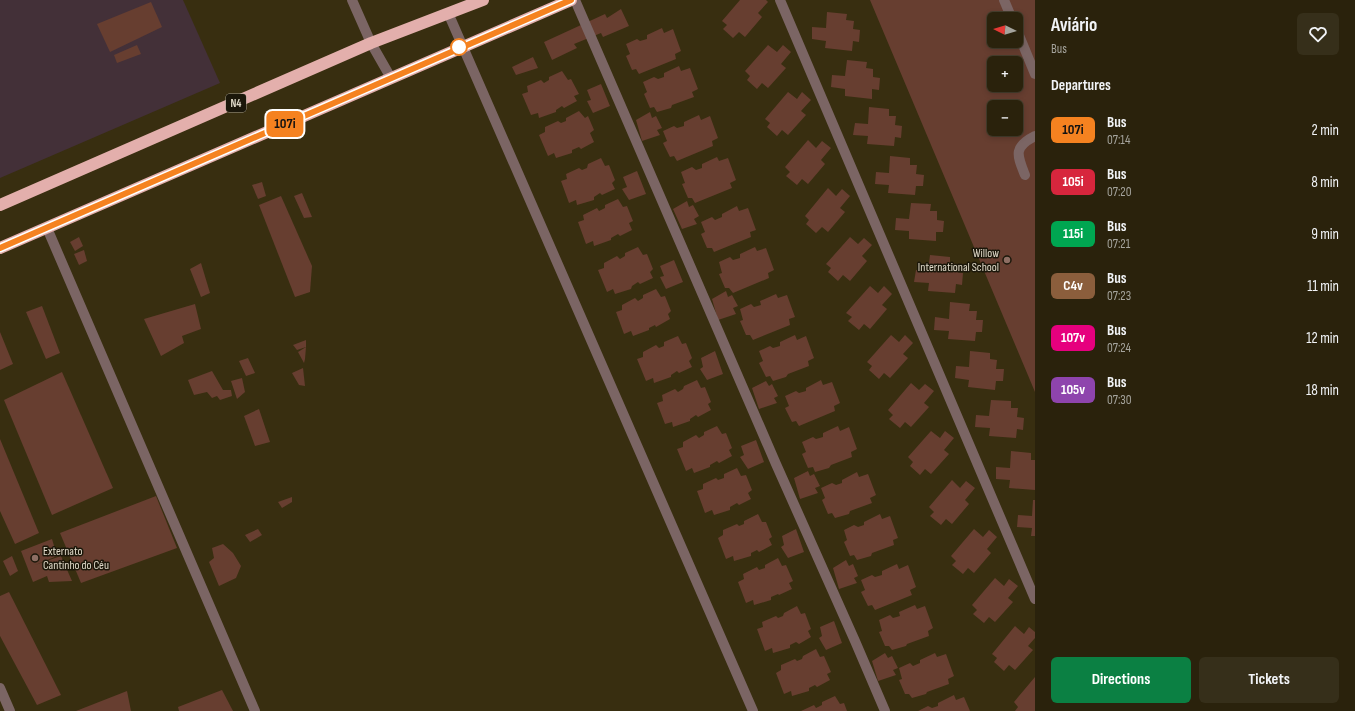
<!DOCTYPE html>
<html lang="en">
<head>
<meta charset="utf-8">
<style>
  :root { --surface:#2a220c; --page:#362f1a; --text:#f1f3f6; --muted:#a5a49d; --line:#463f2d; --accent:#0b8043 }
  body { margin:0; font-family:"Sofia Sans Condensed",sans-serif; background:var(--page); color:var(--text); height:100vh; display:flex; flex-direction:column; font-size:15px; white-space:nowrap }
  * { box-sizing:border-box; margin:0 }
  p { font-size:13px; color:var(--muted) }
  .icon { flex:none; width:22px; height:22px; fill:none; stroke:currentColor; stroke-width:2; stroke-linecap:round; stroke-linejoin:round }
  .map { position:relative; flex:1; overflow:hidden }
  .side { display:flex; flex-direction:column; background:var(--surface); width:320px }
  .side>* { flex:none }
  .badge { padding:0 8px; border-radius:6px; font-size:14px; line-height:26px }
  .needle { width:26px; rotate:275deg }
  .fabs { position:absolute; left:987px; top:12px; display:grid; gap:8px }
  .fabs a { display:grid; place-items:center; width:36px; height:36px; border-radius:6px; background:var(--surface); box-shadow:0 2px 6px #0003,0 0 0 1px var(--line); font-size:20px }
  .map>.badge { position:absolute; translate:-50% -50%; box-shadow:0 0 0 2px #fff }
  h2 { padding:0 16px; font-size:15px; line-height:36px }
  .round { display:grid; place-items:center; flex:none; width:42px; height:42px; border-radius:6px; background:var(--page) }
  .overview { display:flex; align-items:center; justify-content:space-between; height:68px; padding:0 16px }
  h1 { font-size:19px; font-weight:700; line-height:30px }
  .cta { display:flex; gap:8px; margin-top:auto; padding:8px 16px }
  .cta a { flex:1; height:46px; border-radius:6px; background:var(--accent); color:#fff; font-size:16px; font-weight:700; line-height:46px; text-align:center }
  .cta a+a { background:var(--page); color:var(--text) }
  ul { padding:0; list-style:none }
  li { display:flex; align-items:center; gap:12px; height:52px; padding:0 16px }
  li div { flex:1 }
  li b { display:block; font-size:15px }
  li em { font-style:normal }
  li .badge { min-width:44px; font-weight:700; text-align:center }
  main { display:flex; flex:1; min-height:0 }
  .map>svg:first-child { display:block }
  .industrial { fill:#433038 }
  .building { fill:#673e30; fill-rule:evenodd }
  .lines { fill:none; stroke-linecap:round; stroke-linejoin:round }
  .minor { stroke:#7b6564; stroke-width:10 }
  .highway { stroke:#e3afac; stroke-width:12 }
  .line-casing { stroke:#fff; stroke-width:9 }
  .line { stroke:#f58220; stroke-width:6 }
  .stop-dot { fill:#fff; stroke:#f58220; stroke-width:2 }
  .education-dot { fill:#8d6e63; stroke:#1b170a; stroke-width:1.5 }
  .labels { text-anchor:middle; stroke-width:3; stroke-linejoin:round; paint-order:stroke }
  .shield { fill:#1b170a; stroke:#a5a090; stroke-width:1 }
  .shield-label { font-size:11px; font-weight:bold; fill:#e0dac9 }
  .poi-label { font-size:12px; fill:#e0dac9; stroke:#1b170a; text-anchor:end }
</style>
</head>
<body>
<main>
<div class="map">
<svg width="1035" height="711" viewBox="0 0 1035 711">
  <rect width="100%" height="100%" fill="#382e10"/>
  <polygon class="industrial" points="0,0 183,0 220,83 0,178"/>
  <g class="building">
    <polygon points="740,0 766,0 768,2 758,13 762,17 745,37 739,32 733,38 723,29 727,25 722,21"/>
    <path d="M870,0H1035V392ZM994,19H1016V41H994ZM994,63H1016V85H994ZM994,107H1016V129H994Z"/>
    <polygon points="151,2 162,27 110,52 97,24"/>
    <polygon points="621,9 629,26 603,37 601,33 574,44 577,48 552,60 544,42 605,14 607,18"/>
    <polygon points="827,12 847,14 846,20 854,21 853,29 860,30 859,42 853,41 852,51 825,48 826,41 812,39 812,27 826,28"/>
    <polygon points="662,28 664,33 673,29 681,51 675,54 676,59 639,74 636,69 632,70 626,56 630,54 626,44 637,39 640,41 647,39 647,35"/>
    <polygon points="137,45 141,54 117,63 114,55"/>
    <polygon points="768,45 777,52 783,45 791,52 781,64 786,68 768,88 762,83 757,89 747,80 750,76 745,71"/>
    <polygon points="533,57 538,68 516,75 512,67"/>
    <polygon points="847,60 867,62 866,68 873,69 873,77 880,78 879,90 872,89 872,99 845,96 845,89 831,87 832,75 845,76"/>
    <polygon points="679,66 681,71 690,68 698,89 692,92 694,97 672,105 671,108 657,112 654,107 650,108 644,94 647,92 643,82 654,77 658,79 664,77 664,73"/>
    <polygon points="562,71 568,80 571,79 579,94 574,96 577,101 564,108 562,106 556,110 556,112 539,118 538,113 531,115 522,94 528,92 527,86 541,80 544,83 549,80 549,77"/>
    <polygon points="601,84 610,106 593,113 587,101 591,100 587,90"/>
    <polygon points="788,92 797,99 802,92 811,100 801,111 806,115 788,135 782,130 777,136 767,127 770,123 765,119"/>
    <polygon points="869,107 889,109 889,116 896,116 895,125 902,126 901,138 895,137 894,146 867,144 868,136 853,135 855,123 868,124"/>
    <polygon points="579,111 585,118 588,116 594,130 590,133 594,142 581,149 579,147 572,150 572,153 556,158 554,153 548,156 539,135 545,132 545,127 558,121 561,123 566,121 566,118"/>
    <polygon points="650,112 652,118 656,116 662,128 657,130 660,135 642,141 636,120"/>
    <polygon points="699,115 701,120 710,116 718,138 712,141 713,146 677,161 674,156 670,157 663,143 667,141 663,131 674,126 677,128 684,126 684,122"/>
    <polygon points="808,140 816,148 822,141 831,148 821,160 825,164 808,184 802,179 797,185 786,176 790,172 785,167"/>
    <polygon points="890,156 910,158 910,165 917,165 916,174 924,175 923,186 916,186 915,195 888,193 889,185 875,184 876,172 889,173"/>
    <polygon points="717,157 719,161 728,158 736,180 730,183 732,188 695,203 692,198 688,198 682,184 685,183 681,172 692,167 696,170 702,168 702,164"/>
    <polygon points="601,158 605,166 609,165 615,180 612,183 615,189 602,195 600,193 594,197 594,200 577,205 576,200 569,203 561,181 567,179 566,174 579,168 582,170 587,168 588,164"/>
    <polygon points="637,171 646,194 629,200 622,189 627,187 623,177"/>
    <polygon points="262,182 266,196 258,199 252,185"/>
    <polygon points="828,188 836,196 842,189 850,196 840,208 845,212 828,232 822,227 816,233 806,224 809,220 805,216"/>
    <polygon points="302,193 312,217 304,218 294,196"/>
    <polygon points="281,196 312,266 310,292 295,297 259,205"/>
    <polygon points="618,199 623,207 627,206 633,221 629,223 632,230 620,236 618,234 611,238 611,240 594,246 593,241 586,244 578,222 584,220 583,215 597,208 599,211 605,208 605,205"/>
    <polygon points="687,201 689,207 693,205 699,216 694,219 697,224 682,229 673,209"/>
    <polygon points="911,203 931,204 930,211 937,211 937,220 944,221 943,232 936,232 936,241 909,239 909,231 895,230 896,218 909,219"/>
    <polygon points="737,206 739,211 748,208 756,230 750,232 751,237 714,252 712,248 707,248 701,234 705,232 701,222 712,217 715,220 722,217 722,214"/>
    <polygon points="79,237 83,246 75,251 70,242"/>
    <polygon points="850,237 858,244 864,238 872,245 862,256 867,261 850,281 843,275 838,281 828,272 831,268 826,264"/>
    <polygon points="638,247 643,255 647,254 653,269 650,272 653,278 640,284 638,282 632,286 631,289 615,294 613,289 607,292 598,270 604,268 604,263 617,256 620,259 625,256 625,253"/>
    <polygon points="755,247 757,251 766,248 774,270 768,273 769,278 733,293 729,288 725,288 719,274 722,273 719,262 730,257 733,260 740,258 740,254"/>
    <polygon points="84,250 87,261 79,265 74,254"/>
    <polygon points="930,255 950,257 950,263 957,264 956,272 963,273 962,285 956,284 955,293 928,291 929,283 914,282 916,270 928,271"/>
    <polygon points="674,260 683,282 666,289 660,277 664,276 660,266"/>
    <polygon points="201,263 210,293 201,297 190,269"/>
    <polygon points="870,286 878,293 884,286 892,294 882,305 887,309 870,329 864,324 859,330 848,321 852,317 846,313"/>
    <polygon points="656,289 661,297 665,296 671,311 668,314 670,319 656,327 655,325 649,328 649,330 633,336 631,331 624,334 616,312 622,310 622,305 635,298 638,301 643,298 643,295"/>
    <polygon points="726,291 728,297 732,295 738,306 733,308 736,314 718,320 712,299"/>
    <polygon points="776,294 778,298 787,295 795,317 789,319 790,325 753,340 750,335 746,335 740,321 743,320 740,309 751,304 754,307 761,305 760,301"/>
    <polygon points="950,302 970,304 969,311 977,311 976,320 983,320 982,332 976,332 975,341 948,339 949,331 934,330 935,317 949,319"/>
    <polygon points="195,304 201,329 182,336 184,343 161,356 144,319"/>
    <polygon points="42,306 60,353 46,359 26,312"/>
    <polygon points="0,332 13,364 0,370"/>
    <polygon points="795,335 797,340 806,336 814,358 808,361 809,366 788,374 786,377 773,381 770,376 766,377 759,363 763,361 759,351 770,346 773,348 780,346 780,342"/>
    <polygon points="891,335 899,342 905,335 913,343 903,354 908,358 890,378 884,373 879,379 869,370 872,366 867,362"/>
    <polygon points="678,336 682,344 686,343 692,358 689,361 692,367 679,373 677,371 671,375 671,377 654,383 653,378 646,381 637,359 643,357 643,352 656,345 659,348 664,346 664,342"/>
    <polygon points="306,340 306,347 297,350 293,345"/>
    <polygon points="306,347 305,359 304,363 298,352"/>
    <polygon points="715,351 723,374 707,380 700,369 703,367 701,358"/>
    <polygon points="970,351 990,353 990,359 997,360 996,369 1004,369 1003,381 996,381 995,390 968,387 969,380 955,378 956,366 969,367"/>
    <polygon points="248,358 255,373 246,376 239,361"/>
    <polygon points="303,368 305,386 299,385 292,373"/>
    <polygon points="212,371 223,390 231,390 232,396 220,400 217,396 212,398 207,392 194,395 188,380"/>
    <polygon points="62,372 113,488 52,515 4,400"/>
    <polygon points="242,378 245,392 237,399 231,381"/>
    <polygon points="697,380 701,388 705,387 711,402 708,404 711,410 698,417 696,415 690,419 690,421 673,427 672,422 665,424 657,403 663,401 662,395 675,389 678,392 683,389 684,386"/>
    <polygon points="821,380 823,385 832,382 840,403 834,406 835,411 799,426 796,421 792,422 785,408 789,406 785,396 796,391 799,393 806,391 806,388"/>
    <polygon points="766,381 769,386 772,384 778,396 774,398 777,403 759,409 752,388"/>
    <polygon points="911,383 919,390 925,384 934,391 924,403 929,407 911,427 905,422 900,428 889,419 893,415 888,410"/>
    <polygon points="991,400 1011,401 1011,408 1018,408 1017,417 1024,418 1023,430 1017,429 1016,438 989,436 990,428 975,427 976,415 989,416"/>
    <polygon points="259,409 270,442 255,446 244,416"/>
    <polygon points="717,426 722,434 726,433 732,448 729,450 732,456 719,463 717,461 710,465 710,467 694,473 692,468 686,471 677,449 683,447 683,442 696,435 699,438 704,435 704,432"/>
    <polygon points="838,426 840,431 849,427 857,449 851,452 852,457 831,465 829,468 815,472 813,467 808,468 802,454 806,452 802,442 813,437 816,439 823,437 823,433"/>
    <polygon points="931,431 940,438 945,431 954,438 944,450 949,454 931,474 925,469 920,475 910,466 913,462 908,457"/>
    <polygon points="0,439 39,533 15,544 0,511"/>
    <polygon points="756,440 764,462 748,469 740,457 744,455 741,446"/>
    <polygon points="1011,451 1031,453 1031,460 1035,460 1035,490 1009,488 1010,480 996,479 996,467 1010,468"/>
    <polygon points="737,468 741,476 746,475 752,490 748,493 751,499 739,505 737,503 730,507 730,510 714,515 712,510 705,513 697,491 703,489 703,484 716,478 718,480 724,478 724,474"/>
    <polygon points="808,471 810,476 814,474 820,486 815,488 818,493 800,499 794,478"/>
    <polygon points="857,472 859,477 868,474 876,495 870,498 872,503 850,511 849,514 835,518 832,513 828,514 822,500 825,498 821,488 832,483 836,485 842,483 842,480"/>
    <polygon points="952,480 960,488 966,481 975,488 965,500 969,504 952,524 946,519 941,525 930,516 934,512 929,507"/>
    <polygon points="156,496 177,548 81,583 60,533"/>
    <polygon points="292,497 292,502 282,508 278,502"/>
    <polygon points="1033,500 1035,500 1035,536 1031,536 1032,528 1017,527 1018,515 1032,516"/>
    <polygon points="758,514 762,522 766,522 772,537 769,539 772,545 759,552 757,550 751,553 751,556 734,561 733,556 726,559 718,538 723,535 723,530 737,524 739,526 744,524 744,521"/>
    <polygon points="880,514 882,519 890,516 898,538 893,540 894,545 872,553 871,556 857,560 854,555 850,556 844,542 847,540 844,530 854,525 858,527 864,525 864,522"/>
    <polygon points="258,529 262,535 250,542 245,535"/>
    <polygon points="796,529 804,552 788,558 781,547 784,545 782,536"/>
    <polygon points="974,529 983,537 989,530 997,537 987,549 991,553 974,573 968,568 963,574 952,565 956,561 951,556"/>
    <polygon points="52,539 57,556 35,565 61,556 72,581 49,582 47,576 33,582 21,551"/>
    <polygon points="223,544 233,553 241,566 236,578 219,586 209,562 214,558 212,548"/>
    <polygon points="12,556 18,571 10,576 3,561"/>
    <polygon points="778,558 782,566 786,565 793,581 789,583 792,589 779,595 778,594 771,597 771,600 754,605 753,600 746,603 738,582 744,579 743,574 757,567 759,570 765,568 765,565"/>
    <polygon points="846,560 849,566 853,564 858,576 854,578 857,583 839,589 833,568"/>
    <polygon points="897,564 899,569 908,565 916,587 910,590 912,595 875,610 872,605 868,606 861,592 865,590 861,580 872,575 875,577 882,575 882,571"/>
    <polygon points="995,578 1004,586 1009,579 1018,586 1008,598 1013,602 995,622 989,617 984,623 973,614 977,610 972,605"/>
    <polygon points="9,592 61,695 37,705 0,636 0,596"/>
    <polygon points="915,605 917,609 925,606 933,628 928,631 929,636 907,644 906,646 892,650 889,646 885,646 879,632 882,631 879,620 890,615 893,618 900,616 899,612"/>
    <polygon points="797,606 801,614 805,613 811,629 808,631 811,637 799,644 796,642 790,645 790,648 773,653 772,648 765,651 757,629 763,627 762,622 776,616 778,618 783,616 784,613"/>
    <polygon points="834,621 842,643 826,650 819,638 822,636 820,627"/>
    <polygon points="1015,626 1024,634 1029,627 1035,632 1035,638 1028,646 1033,650 1015,670 1009,665 1004,671 994,662 997,658 992,654"/>
    <polygon points="816,649 820,657 824,656 831,672 827,674 830,680 817,687 815,685 809,688 809,691 792,696 791,691 784,694 776,673 781,670 781,665 795,659 797,661 802,659 803,656"/>
    <polygon points="885,653 888,658 892,656 898,668 893,670 896,675 878,681 872,661"/>
    <polygon points="935,653 937,657 946,654 954,676 948,679 949,684 927,692 926,694 912,698 909,694 905,694 899,680 902,679 899,668 910,663 913,666 920,663 920,660"/>
    <polygon points="1035,677 1035,711 1015,711 1018,707 1014,702"/>
    <polygon points="222,690 233,711 179,711 178,707"/>
    <polygon points="127,691 131,711 76,711"/>
    <polygon points="954,695 956,700 964,697 970,711 918,711 928,706 932,708 938,706 938,703"/>
    <polygon points="835,696 840,704 844,703 847,711 801,711 814,705 816,708 822,705 822,702"/>
  </g>
  <g class="lines">
    <g class="minor">
      <polyline points="352,0 371,43 391,78"/>
      <polyline points="575,0 776,464 855,641 885,711"/>
      <polyline points="780,0 1035,599"/>
      <polyline points="1004,0 1012,19"/>
      <polyline points="449,15 753,711"/>
      <polyline points="1016,28 1035,74"/>
      <path d="M1025,175C1017,155 1013,147 1035,136"/>
      <polyline points="47,228 255,711"/>
      <polyline points="0,688 10,711"/>
    </g>
    <g class="highway">
      <polyline points="0,205 371,43 483,0"/>
      <polyline points="0,248 571,0"/>
    </g>
  </g>
  <g class="lines">
    <defs>
      <polyline id="line" points="0,248 571,0"/>
    </defs>
    <use href="#line" class="line-casing"/>
    <use href="#line" class="line"/>
  </g>
  <circle class="stop-dot" cx="459" cy="47" r="8"/>
  <g class="education-dot">
    <circle cx="1007" cy="260" r="4"/>
    <circle cx="35" cy="558" r="4"/>
  </g>
  <g class="labels">
    <rect class="shield" x="226" y="94" width="20" height="18" rx="3"/>
    <g class="shield-label">
      <text x="236" y="107">N4</text>
    </g>
    <g class="poi-label">
      <text x="999" y="257">Willow<tspan x="999" dy="14">International School</tspan></text>
      <text x="43" y="555" text-anchor="start">Externato<tspan x="43" dy="14">Cantinho do Céu</tspan></text>
    </g>
  </g>
</svg>
<div class="fabs">
<a><svg class="needle" viewBox="-14 -14 28 28"><path d="M0-13l5 13h-10z" fill="#e53935"/><path d="M0 13l5-13h-10z" fill="#a5a49d"/></svg></a>
<a>+</a>
<a>−</a>
</div>
<b class="badge" style="left:285px;top:124px;background:#f58220;color:#111">107i</b>
</div>
<section class="side">
<div class="overview"><div><h1>Aviário</h1><p>Bus</p></div><a class="round"><svg class="icon" aria-label="heart" viewBox="0 0 24 24"><path d="M12 20l-8-8c-3-5 5-10 8-4 3-6 11-1 8 4z"/></svg></a></div>
<h2>Departures</h2>
<ul>
<li><span class="badge" style="background:#f58220;color:#111">107i</span><div><b>Bus</b><p>07:14</p></div><em>2 min</em></li>
<li><span class="badge" style="background:#d7263d;color:#fff">105i</span><div><b>Bus</b><p>07:20</p></div><em>8 min</em></li>
<li><span class="badge" style="background:#00a651;color:#fff">115i</span><div><b>Bus</b><p>07:21</p></div><em>9 min</em></li>
<li><span class="badge" style="background:#8b5e3c;color:#fff">C4v</span><div><b>Bus</b><p>07:23</p></div><em>11 min</em></li>
<li><span class="badge" style="background:#e6007e;color:#fff">107v</span><div><b>Bus</b><p>07:24</p></div><em>12 min</em></li>
<li><span class="badge" style="background:#8e44ad;color:#fff">105v</span><div><b>Bus</b><p>07:30</p></div><em>18 min</em></li>
</ul>
<div class="cta"><a>Directions</a><a>Tickets</a></div>
</section>
</main>
</body>
</html>
